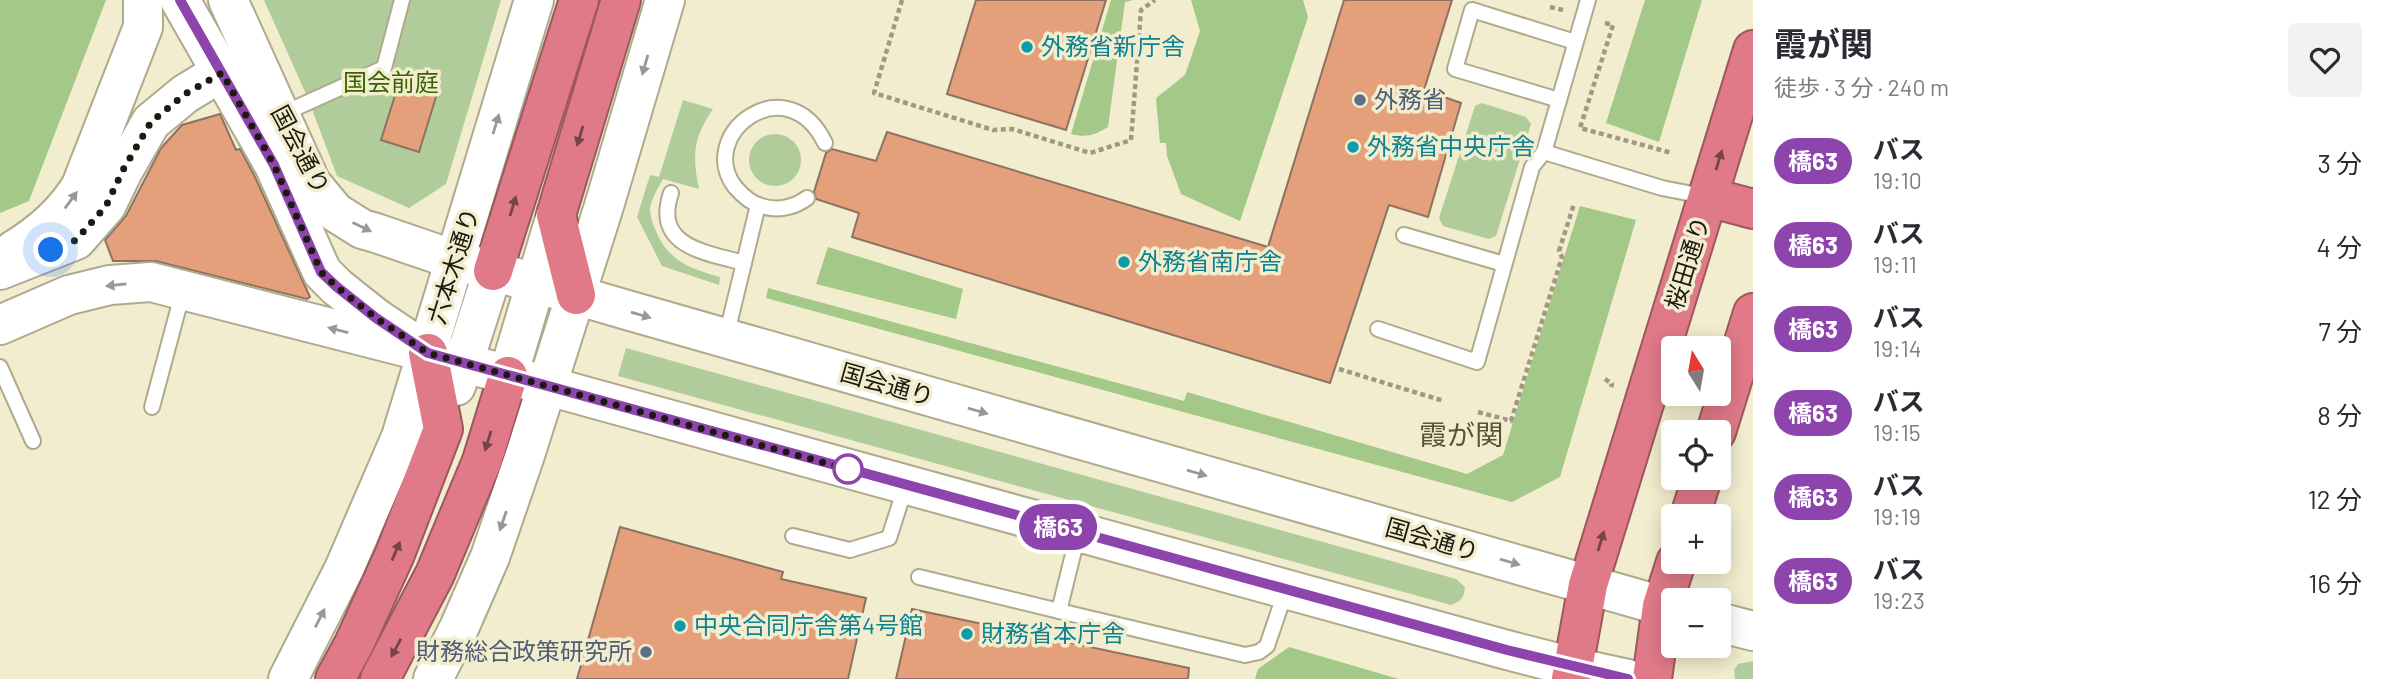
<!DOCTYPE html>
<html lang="ja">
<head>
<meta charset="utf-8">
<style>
  :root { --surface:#fff; --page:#f2f2f3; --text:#2b2b33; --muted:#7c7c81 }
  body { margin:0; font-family:Barlow,"Noto Sans JP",sans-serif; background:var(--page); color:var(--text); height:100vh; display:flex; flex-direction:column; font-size:26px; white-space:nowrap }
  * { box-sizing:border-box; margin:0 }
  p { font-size:23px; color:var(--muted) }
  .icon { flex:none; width:38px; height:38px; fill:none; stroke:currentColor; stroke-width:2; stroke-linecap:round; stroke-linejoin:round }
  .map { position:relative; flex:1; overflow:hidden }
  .sheet { display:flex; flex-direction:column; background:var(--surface); width:630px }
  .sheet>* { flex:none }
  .badge { padding:0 14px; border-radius:23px; font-size:24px; line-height:46px }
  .needle { width:46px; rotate:349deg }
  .fabs { position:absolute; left:1661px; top:336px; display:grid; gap:14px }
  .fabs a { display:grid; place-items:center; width:70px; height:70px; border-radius:7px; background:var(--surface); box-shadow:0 4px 18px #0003; font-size:35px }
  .you { position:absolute; width:35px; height:35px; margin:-18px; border:5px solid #fff; border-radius:50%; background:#1a73e8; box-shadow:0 0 0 10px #1a73e833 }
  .map>.badge { position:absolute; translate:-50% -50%; box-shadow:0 0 0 4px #fff }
  .round { display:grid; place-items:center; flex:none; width:74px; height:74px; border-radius:7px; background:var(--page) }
  .summary { display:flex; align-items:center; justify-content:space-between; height:119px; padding:0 21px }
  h1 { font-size:33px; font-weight:700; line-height:52px }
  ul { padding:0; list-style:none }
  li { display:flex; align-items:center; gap:21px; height:84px; padding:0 21px }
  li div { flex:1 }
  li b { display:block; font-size:26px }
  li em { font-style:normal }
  li .badge { min-width:77px; font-weight:700; text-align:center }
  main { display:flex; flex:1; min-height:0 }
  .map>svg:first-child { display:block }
  .green { fill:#afcc9a }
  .forest { fill:#a3c887 }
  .building { fill:#e4a07a; stroke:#8d7263; stroke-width:2 }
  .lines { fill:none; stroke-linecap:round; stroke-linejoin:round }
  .lane-casing { stroke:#afaa8d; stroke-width:18 }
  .secondary-casing { stroke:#afaa8d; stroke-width:42 }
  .highway-casing { stroke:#9b585e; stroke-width:42 }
  .path { stroke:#9d9982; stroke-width:4.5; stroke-dasharray:5 3.5; stroke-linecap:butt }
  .lane { stroke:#fff; stroke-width:14 }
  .secondary { stroke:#fff; stroke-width:38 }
  .highway { stroke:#e07a89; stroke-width:38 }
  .oneway { fill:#999893 }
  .oneway2 { fill:#744546 }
  .line-casing { stroke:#fff; stroke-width:16 }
  .line { stroke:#8e44ad; stroke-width:10 }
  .walk { stroke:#1c1a0f; stroke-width:7; stroke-dasharray:0 12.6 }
  .culture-dot { fill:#0f9aa8; stroke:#f2edce; stroke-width:2.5 }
  .service-dot { fill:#5c6f8a; stroke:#f2edce; stroke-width:2.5 }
  .stop-dot { fill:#fff; stroke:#8e44ad; stroke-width:3.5 }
  .labels { text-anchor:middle; stroke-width:7; stroke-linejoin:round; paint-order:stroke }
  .culture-label { font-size:24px; fill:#0d838f; stroke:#f2edce; text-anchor:start }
  .park-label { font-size:24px; fill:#386300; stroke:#f2edce }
  .service-label { font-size:24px; fill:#4e5e75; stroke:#f2edce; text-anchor:start }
  .street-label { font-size:24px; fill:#1c1a0f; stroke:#f2edce }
  .quarter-label { font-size:28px; fill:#585339; stroke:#f2edce }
</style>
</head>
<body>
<main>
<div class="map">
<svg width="1753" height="679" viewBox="0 0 1753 679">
  <rect width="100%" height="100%" fill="#f2edce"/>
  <g class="green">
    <polygon points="264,0 501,0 446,184 409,208 337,176 309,101"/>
    <path d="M683,100L713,109C693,138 692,155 699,189L663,179C658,188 651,199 650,209C650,216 653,225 656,231C668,261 691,269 720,277L719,285L662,266L637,217L650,175L659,177Z"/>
    <polygon points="1482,103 1526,117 1531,124 1496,236 1489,239 1443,226 1439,218 1475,106"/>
    <circle cx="775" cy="160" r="26"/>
    <path d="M626,348L1456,579L1465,587C1464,598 1461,601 1451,605L618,376Z"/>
    <polygon points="1753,661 1753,679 1735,679 1734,670 1738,664"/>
  </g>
  <g class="forest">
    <polygon points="0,0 106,0 29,201 0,213"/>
    <path d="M1111,0H1133L1125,2L1108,127C1095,135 1086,138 1071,134Z"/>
    <polygon points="1191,0 1303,0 1308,17 1240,221 1181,194 1167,156 1166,143 1160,143 1156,98 1185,75 1200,31"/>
    <polygon points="1645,0 1702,0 1659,142 1606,123"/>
    <polygon points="1580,206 1636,220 1560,477 1512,502 766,298 768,288 1184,401 1187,392 1467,474 1503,455"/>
    <polygon points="828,247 963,289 956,319 816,284"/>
    <polygon points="1289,647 1399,679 1255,679 1258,669"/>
  </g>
  <g class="building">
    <polygon points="976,0 1106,0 1066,130 947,94"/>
    <polygon points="1344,0 1452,0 1424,90 1461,103 1428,217 1389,205 1330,383 852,237 859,213 816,199 814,192 826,153 832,149 876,161 887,132 1268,247"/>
    <polygon points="402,73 440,84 419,152 381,140"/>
    <polygon points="220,114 236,150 240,149 254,175 310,297 307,299 156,261 113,261 105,240 126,216 161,148 182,125"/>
    <polygon points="620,527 783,572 781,579 866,598 848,679 577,679"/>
    <polygon points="912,609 1189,668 1188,679 896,679"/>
  </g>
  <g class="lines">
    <defs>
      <g id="lane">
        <polyline points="1559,100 1455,69 1472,10 1575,42"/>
        <polyline points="280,115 384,68 402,0"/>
        <polyline points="1544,152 1662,188 1708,197"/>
        <path d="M671,193C653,247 705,252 744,263"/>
        <path d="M807,198C794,208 776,211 761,206C750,203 742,195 735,187C695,134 787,65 825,143"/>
        <polyline points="1404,235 1504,264"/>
        <polyline points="1378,329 1477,362 1532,167 1544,152 1588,0"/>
        <polyline points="726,337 758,205"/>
        <polyline points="0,367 33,441"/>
        <polyline points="152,407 183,291"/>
        <polyline points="793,536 850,550 889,538 906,485"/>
        <polyline points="919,577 1059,611 1078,534"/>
        <polyline points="1059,611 1245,655 1259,652 1267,646 1286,590"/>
      </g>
      <g id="secondary">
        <polyline points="180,0 274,165 322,272 337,287 376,318 428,353 1507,650 1573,667 1628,679"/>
        <polyline points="228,0 311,183 335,212 362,229 376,233 455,260 627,310 1673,609"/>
        <path d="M14,250C42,233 64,214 81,186L143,27V0"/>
        <polyline points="0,270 76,240 106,206 123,171 151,122 185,94 242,59"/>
        <polyline points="0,325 69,295 110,285 151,282 405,347"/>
        <polyline points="508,376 556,215"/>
        <polyline points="456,386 493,271"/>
        <polyline points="1718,622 1753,631"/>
        <polyline points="288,679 344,569 401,437 534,0"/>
        <polyline points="433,679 459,628 490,557 525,455 604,206 665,0"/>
      </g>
      <g id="highway">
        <polyline points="1708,197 1753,209"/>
        <polyline points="493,271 579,0"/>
        <polyline points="576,295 556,215 621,0"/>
        <polyline points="1716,432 1753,313"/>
        <polyline points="1690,516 1702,478"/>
        <polyline points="335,679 354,644 395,554 443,429 428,353"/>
        <polyline points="380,679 435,574 482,461 508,376"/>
        <polyline points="1571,679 1588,585 1753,50"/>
        <polyline points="1652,679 1662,606 1676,562"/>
      </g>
    </defs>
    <use href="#lane" class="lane-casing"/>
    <use href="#secondary" class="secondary-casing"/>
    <use href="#highway" class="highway-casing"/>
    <g class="path">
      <polyline points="902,0 874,93 993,130 1012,129 1090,153 1131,140 1141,10 1155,0"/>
      <polyline points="1550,7 1563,10"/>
      <polyline points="1605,23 1613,25 1580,128 1672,153"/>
      <polyline points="1339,369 1444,401"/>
      <polyline points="1605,379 1612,384 1611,387"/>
      <polyline points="1478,412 1511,421 1562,257 1559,251 1574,204"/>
    </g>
    <use href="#lane" class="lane"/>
    <use href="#secondary" class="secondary"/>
    <use href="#highway" class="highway"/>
  </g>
  <defs><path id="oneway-solid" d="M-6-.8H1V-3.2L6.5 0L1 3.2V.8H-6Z" transform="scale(1.75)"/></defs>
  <g class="oneway">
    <use href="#oneway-solid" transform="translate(645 65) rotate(106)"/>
    <use href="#oneway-solid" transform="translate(496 124) rotate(-73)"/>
    <use href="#oneway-solid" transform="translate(71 200) rotate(-54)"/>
    <use href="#oneway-solid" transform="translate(362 227) rotate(26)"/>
    <use href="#oneway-solid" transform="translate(116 285) rotate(174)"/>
    <use href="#oneway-solid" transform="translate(641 315) rotate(16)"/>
    <use href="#oneway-solid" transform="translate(338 330) rotate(-166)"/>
    <use href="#oneway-solid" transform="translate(978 411) rotate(16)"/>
    <use href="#oneway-solid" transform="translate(1197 473) rotate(16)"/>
    <use href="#oneway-solid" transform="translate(503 521) rotate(109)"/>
    <use href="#oneway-solid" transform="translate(1510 562) rotate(16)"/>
    <use href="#oneway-solid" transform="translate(320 618) rotate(-63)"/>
  </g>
  <g class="oneway2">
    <use href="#oneway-solid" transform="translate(580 136) rotate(107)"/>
    <use href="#oneway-solid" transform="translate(1719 160) rotate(-73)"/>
    <use href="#oneway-solid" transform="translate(513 206) rotate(-73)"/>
    <use href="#oneway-solid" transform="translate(488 441) rotate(107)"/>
    <use href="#oneway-solid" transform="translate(1601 541) rotate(-73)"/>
    <use href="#oneway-solid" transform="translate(396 551) rotate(-67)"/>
    <use href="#oneway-solid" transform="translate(396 648) rotate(118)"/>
  </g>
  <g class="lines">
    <defs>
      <polyline id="line" points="180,0 274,165 321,272 337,287 376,318 428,353 1507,650 1628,679"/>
    </defs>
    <use href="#line" class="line-casing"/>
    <use href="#line" class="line"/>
    <polyline class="walk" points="51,250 76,240 106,206 123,170 151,122 185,94 222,73 274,165 321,272 337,287 376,318 428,353 858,472 848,469"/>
  </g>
  <g class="culture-dot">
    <circle cx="1027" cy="47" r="7"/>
    <circle cx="1353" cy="147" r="7"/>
    <circle cx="1124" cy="262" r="7"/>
    <circle cx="680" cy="626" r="7"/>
    <circle cx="967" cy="634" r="7"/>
  </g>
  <g class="service-dot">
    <circle cx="1360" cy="100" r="7"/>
    <circle cx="646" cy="652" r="7"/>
  </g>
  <circle class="stop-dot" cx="848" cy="469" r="14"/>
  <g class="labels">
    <g class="culture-label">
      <text x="1041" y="55">外務省新庁舎</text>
      <text x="1367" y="155">外務省中央庁舎</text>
      <text x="1138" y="270">外務省南庁舎</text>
      <text x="694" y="634">中央合同庁舎第4号館</text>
      <text x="981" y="642">財務省本庁舎</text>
    </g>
    <g class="park-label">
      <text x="391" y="91">国会前庭</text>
    </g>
    <g class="service-label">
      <text x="1374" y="108">外務省</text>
      <text x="632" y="660" text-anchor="end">財務総合政策研究所</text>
    </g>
    <g class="street-label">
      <text transform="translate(300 150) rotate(62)" y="8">国会通り</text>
      <text transform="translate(1688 263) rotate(-73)" y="8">桜田通り</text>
      <text transform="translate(454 266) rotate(-73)" y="8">六本木通り</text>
      <text transform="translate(887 385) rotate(16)" y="8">国会通り</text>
      <text transform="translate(1432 540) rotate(16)" y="8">国会通り</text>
    </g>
    <g class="quarter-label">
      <text x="1461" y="445">霞が関</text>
    </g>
  </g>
</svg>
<div class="fabs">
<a><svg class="needle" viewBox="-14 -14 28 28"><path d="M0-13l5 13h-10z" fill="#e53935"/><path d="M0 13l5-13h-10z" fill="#7c7c81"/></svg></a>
<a><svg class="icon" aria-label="locate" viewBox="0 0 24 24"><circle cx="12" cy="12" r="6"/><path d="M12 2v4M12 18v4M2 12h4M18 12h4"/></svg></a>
<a>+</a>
<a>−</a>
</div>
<div class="you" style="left:51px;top:250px"></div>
<b class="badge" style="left:1058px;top:527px;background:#8e44ad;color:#fff">橋63</b>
</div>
<section class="sheet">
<div class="summary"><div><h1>霞が関</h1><p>徒歩 · 3 分 · 240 m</p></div><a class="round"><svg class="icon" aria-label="heart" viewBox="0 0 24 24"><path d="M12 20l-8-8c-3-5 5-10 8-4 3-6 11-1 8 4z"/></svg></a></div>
<ul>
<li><span class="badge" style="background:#8e44ad;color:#fff">橋63</span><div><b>バス</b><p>19:10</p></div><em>3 分</em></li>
<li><span class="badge" style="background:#8e44ad;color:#fff">橋63</span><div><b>バス</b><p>19:11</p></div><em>4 分</em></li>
<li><span class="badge" style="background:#8e44ad;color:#fff">橋63</span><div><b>バス</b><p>19:14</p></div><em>7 分</em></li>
<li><span class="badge" style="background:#8e44ad;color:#fff">橋63</span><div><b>バス</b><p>19:15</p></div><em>8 分</em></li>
<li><span class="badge" style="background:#8e44ad;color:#fff">橋63</span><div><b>バス</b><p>19:19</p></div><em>12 分</em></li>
<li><span class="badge" style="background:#8e44ad;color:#fff">橋63</span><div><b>バス</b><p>19:23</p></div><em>16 分</em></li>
</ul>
</section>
</main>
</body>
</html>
